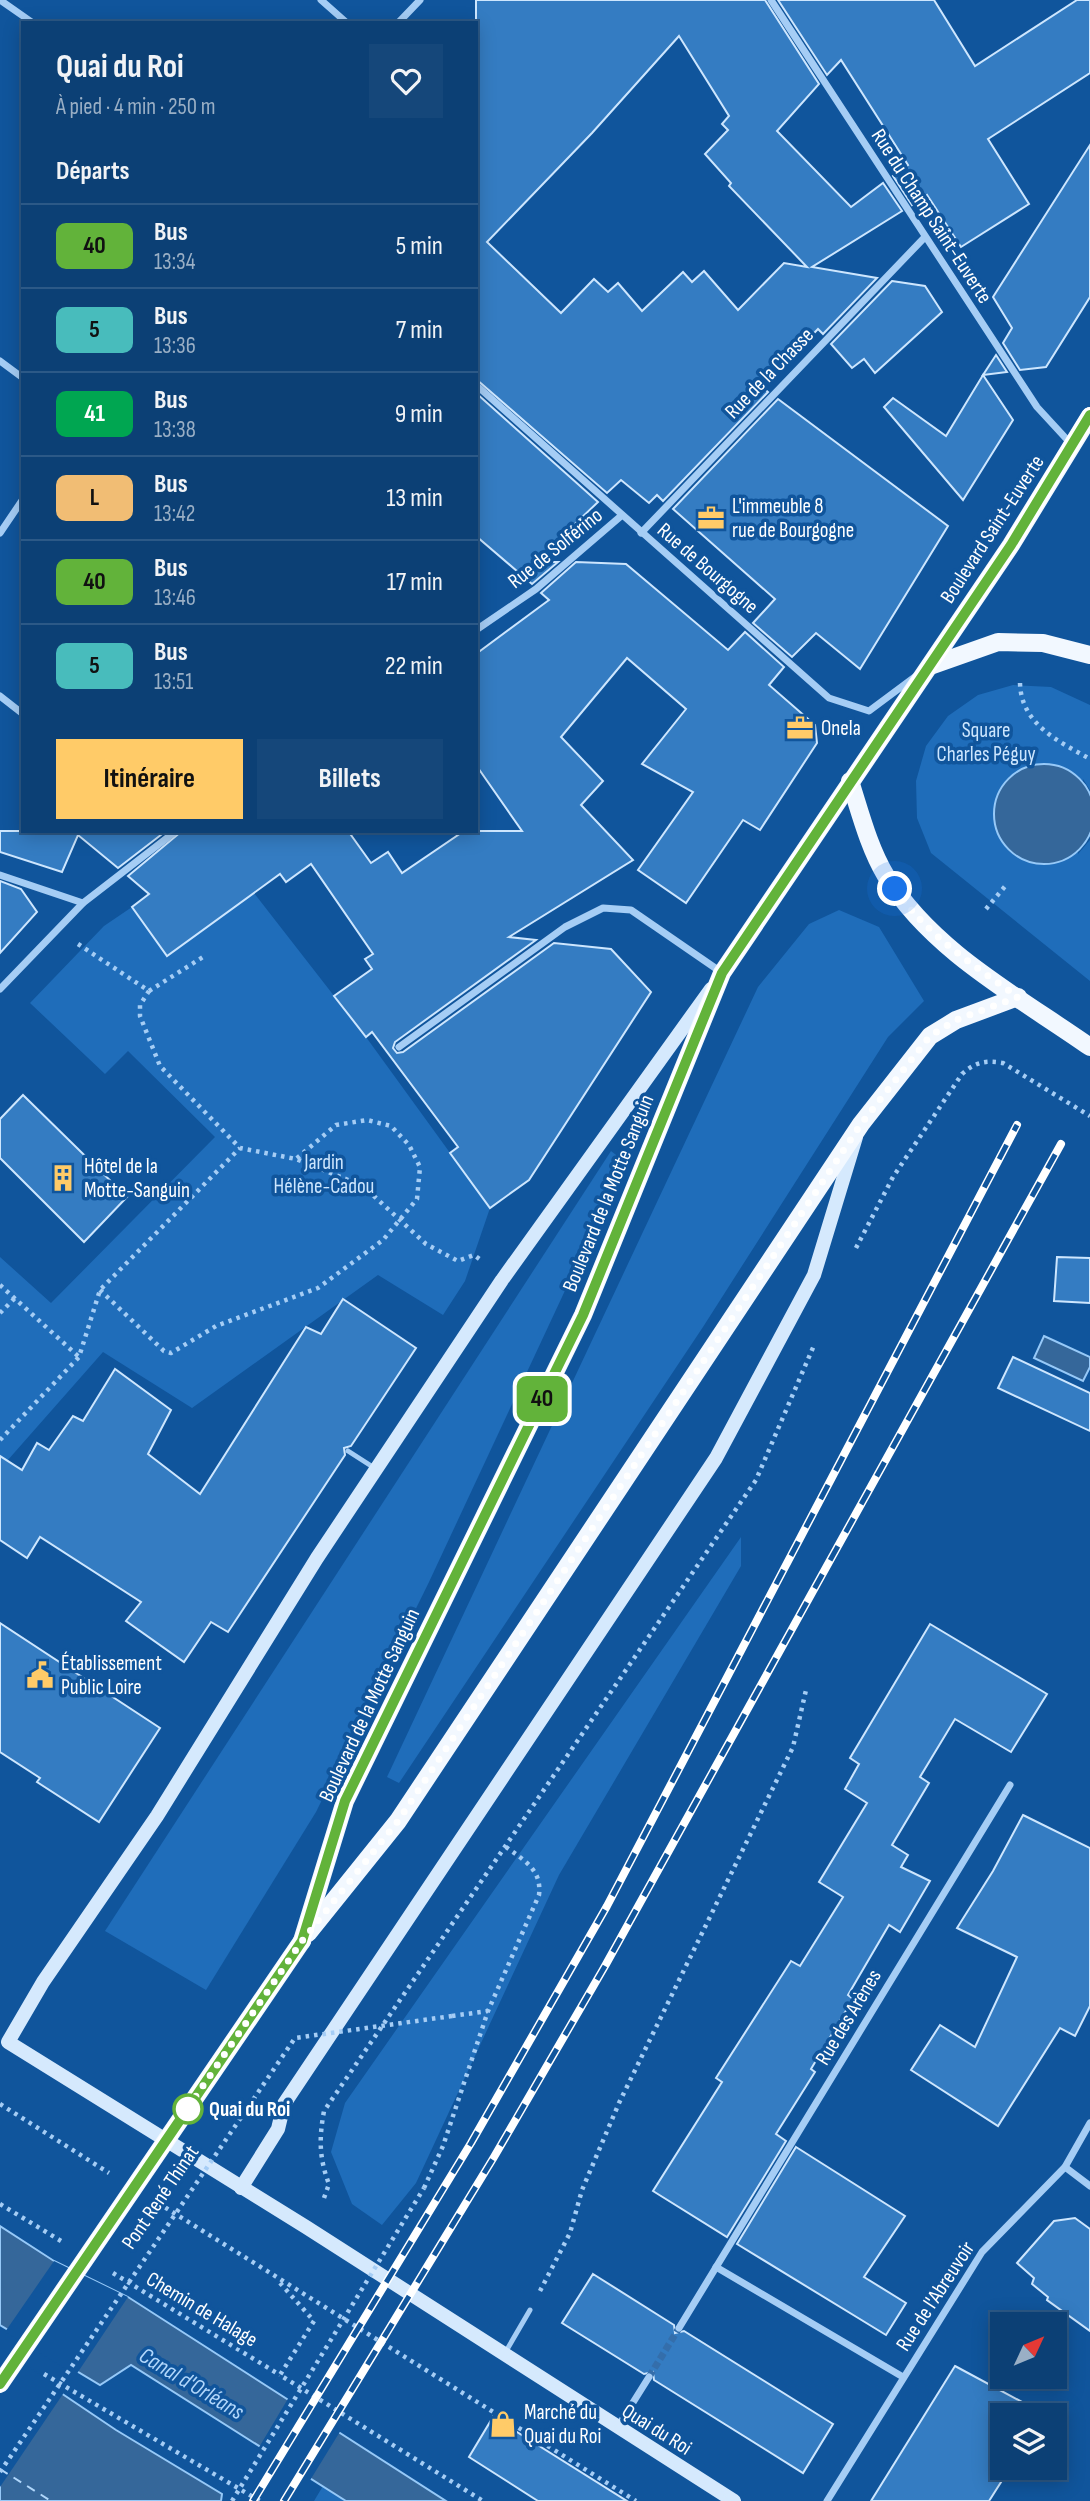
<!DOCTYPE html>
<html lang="fr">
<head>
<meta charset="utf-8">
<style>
  :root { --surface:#0c4075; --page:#15477a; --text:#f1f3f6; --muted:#9aafc5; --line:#2c5987; --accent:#ffcb68 }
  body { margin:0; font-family:"Sofia Sans Condensed",sans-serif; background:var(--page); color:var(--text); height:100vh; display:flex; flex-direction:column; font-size:26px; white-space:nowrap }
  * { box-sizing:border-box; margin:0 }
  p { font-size:23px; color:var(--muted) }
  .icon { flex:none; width:38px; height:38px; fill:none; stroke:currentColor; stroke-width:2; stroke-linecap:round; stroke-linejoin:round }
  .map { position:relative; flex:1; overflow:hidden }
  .details { position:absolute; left:21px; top:21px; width:457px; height:812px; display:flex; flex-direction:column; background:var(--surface); border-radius:0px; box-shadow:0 4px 18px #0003,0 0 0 2px var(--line) }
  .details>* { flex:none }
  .badge { padding:0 14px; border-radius:10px; font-size:24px; line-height:46px }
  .needle { width:46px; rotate:46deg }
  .controls { position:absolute; left:990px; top:2312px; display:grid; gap:14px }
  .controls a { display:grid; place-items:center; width:77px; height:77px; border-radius:0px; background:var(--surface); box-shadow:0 4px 18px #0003,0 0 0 2px var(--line); font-size:35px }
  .you { position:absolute; width:35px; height:35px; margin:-18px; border:5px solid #fff; border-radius:50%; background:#1a73e8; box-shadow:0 0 0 10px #1a73e833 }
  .map>.badge { position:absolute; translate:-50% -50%; box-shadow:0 0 0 4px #fff }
  h2 { padding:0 35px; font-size:26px; line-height:63px }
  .round { display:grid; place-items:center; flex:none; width:74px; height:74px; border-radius:0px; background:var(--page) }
  .head { display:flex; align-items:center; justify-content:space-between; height:119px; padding:0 35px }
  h1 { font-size:33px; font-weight:700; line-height:52px }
  .primary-button { display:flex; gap:14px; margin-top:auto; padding:14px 35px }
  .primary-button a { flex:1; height:80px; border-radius:0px; background:var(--accent); color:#111; font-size:28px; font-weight:700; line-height:80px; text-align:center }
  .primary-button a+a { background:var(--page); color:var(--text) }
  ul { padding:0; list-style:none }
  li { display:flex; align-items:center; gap:21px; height:84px; padding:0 35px; border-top:2px solid var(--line) }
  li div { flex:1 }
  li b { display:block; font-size:26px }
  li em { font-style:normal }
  li .badge { min-width:77px; font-weight:700; text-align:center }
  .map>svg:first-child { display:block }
  .green { fill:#1f6dba }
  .water { fill:#35679a; stroke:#96c9f8; stroke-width:2 }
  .pier { fill:#10559c }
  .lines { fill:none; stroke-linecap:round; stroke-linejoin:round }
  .ferry { stroke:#b1d7fb; stroke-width:2; stroke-dasharray:9 7; stroke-linecap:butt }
  .building { fill:#347cc2; stroke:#cde6fe; stroke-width:2; fill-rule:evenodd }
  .street-tunnel { stroke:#346eab; stroke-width:7; stroke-dasharray:7 3.5; stroke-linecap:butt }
  .path { stroke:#a5cdf5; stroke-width:4.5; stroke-dasharray:3.5 5; stroke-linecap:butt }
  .lane { stroke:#a5cdf5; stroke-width:5 }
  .street { stroke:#a5cdf5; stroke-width:7 }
  .secondary { stroke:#d5e9fd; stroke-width:14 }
  .primary { stroke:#f2f8ff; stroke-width:18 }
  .rail-casing { stroke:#fff; stroke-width:8 }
  .rail { stroke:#10559c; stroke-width:5; stroke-dasharray:16; stroke-linecap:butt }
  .path-bridge { stroke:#a5cdf5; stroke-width:4.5; stroke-dasharray:3.5 5; stroke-linecap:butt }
  .primary-bridge { stroke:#f2f8ff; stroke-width:18 }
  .line-casing { stroke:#fff; stroke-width:16 }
  .line { stroke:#62b33a; stroke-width:10 }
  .walk { stroke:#fff; stroke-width:7; stroke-dasharray:0 12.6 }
  .stop-dot { fill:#fff; stroke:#62b33a; stroke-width:3.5 }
  .labels { text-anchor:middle; stroke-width:7; stroke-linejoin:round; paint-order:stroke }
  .street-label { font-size:21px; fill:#fff; stroke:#10559c }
  .poi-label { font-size:21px; fill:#fff; stroke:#10559c; text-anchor:start }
  .park-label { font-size:21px; fill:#cde6fe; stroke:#10559c }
  .stop-label { font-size:21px; font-weight:bold; fill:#fff; stroke:#10559c; text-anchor:start }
  .water-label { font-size:23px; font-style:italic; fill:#b1d7fb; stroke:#10559c }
</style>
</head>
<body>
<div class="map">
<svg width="1090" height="2501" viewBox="0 0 1090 2501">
  <rect width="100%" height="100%" fill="#10559c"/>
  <g class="green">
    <polygon points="1013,685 1051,687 1090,705 1090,790 1083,779 1078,854 1090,840 1090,981 931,853 917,818 916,781 926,746 948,716 978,695"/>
    <polygon points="254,893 366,1037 490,1208 465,1281 443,1315 378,1275 192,1408 103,1352 0,1469 0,1257 51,1303 215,1137 128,1051 105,1074 30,1003 104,926 132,907 168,956"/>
    <polygon points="839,910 879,927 924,1001 888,1037 703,1327 399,1783 387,1777 758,987 809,924"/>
    <polygon points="611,1151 625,1162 429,1582 316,1812 206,1990 105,1931"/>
    <polygon points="741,1537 741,1566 559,1875 416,2183 382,2225 352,2204 331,2152 345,2103"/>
    <polygon points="323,2486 346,2501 314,2501"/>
  </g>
  <g class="water">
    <circle cx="1044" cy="814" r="50"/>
    <polygon points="1044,1336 1090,1357 1090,1367 1083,1381 1034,1358"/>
    <polygon points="0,2226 54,2261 128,2297 446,2501 346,2501 131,2365 100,2385 0,2325"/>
    <polygon points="0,2352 116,2430 222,2494 221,2501 0,2501"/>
  </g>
  <g class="pier">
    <polygon points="54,2261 128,2297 76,2375 5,2332"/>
    <polygon points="0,2348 65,2391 0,2487"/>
    <polygon points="289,2397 341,2430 309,2482 258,2449"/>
  </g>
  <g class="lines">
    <polyline class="ferry" points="0,2469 51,2501"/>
  </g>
  <g class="building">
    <path d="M476,0H765L819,84L777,131L851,207L883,183L902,211L812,267L877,278L823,334L818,329L762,387L768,392L663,501L657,495L649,503L621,480L607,493L476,379ZM679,36L729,116L722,124L728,130L705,154L731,183L729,186L807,267L784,263L738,310L704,271L692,282L683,272L642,311L618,283L608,292L594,279L561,313L487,242L592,133Z"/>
    <polygon points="778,0 934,0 975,66 1077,0 1090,0 1090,73 988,139 1029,204 961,247 927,195 912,205 893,176 908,165 841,60 827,75"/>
    <polygon points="1090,145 1090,297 1046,367 1020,370 1003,343 1012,328 993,297"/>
    <polygon points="892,281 925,286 942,312 875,373 864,359 852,368 831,344"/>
    <polygon points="996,355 1007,372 983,375"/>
    <polygon points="983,375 1013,420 963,500 884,407 893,398 946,436"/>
    <polygon points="476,393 598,502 535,562 558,562 532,584 476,536"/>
    <polygon points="778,399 948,526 860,669 816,633 792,657 753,623 775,599 673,509"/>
    <polygon points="576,562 626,564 728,650 745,632 784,667 769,685 815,725 817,743 760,830 743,820 686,903 638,870 693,792 642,764 686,709 627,658 561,737 603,781 581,805 633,860 509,937 536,940 395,1042 393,1048 397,1053 403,1052 554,943 611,949 651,992 529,1180 490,1208 450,1153 458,1147 372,1032 366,1037 334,996 372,969 365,959 373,954 311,864 286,882 280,874 167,956 132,907 149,894 128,876 182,831 357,831 351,835 371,863 388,852 402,873 464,831 522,831 476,765 476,654 549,600 541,593"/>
    <polygon points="0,831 166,831 118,868 78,835 62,872 0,852"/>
    <polygon points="0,881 21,889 37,912 0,953"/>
    <polygon points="23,1095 127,1197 84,1242 0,1158 0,1119"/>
    <polygon points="1057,1257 1090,1258 1090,1303 1054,1301"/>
    <polygon points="343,1299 416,1348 351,1446 344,1448 345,1455 228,1632 211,1622 184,1662 126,1621 141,1602 40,1537 27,1558 0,1540 0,1456 22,1470 37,1443 49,1450 73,1416 83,1421 115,1369 171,1410 148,1454 200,1494 306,1327 321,1334"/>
    <polygon points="1013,1357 1090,1393 1090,1431 998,1388"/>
    <polygon points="0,1623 160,1728 99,1822 37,1782 40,1778 0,1752"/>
    <polygon points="930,1624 1047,1694 1011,1752 955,1719 920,1777 929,1783 892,1845 908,1855 901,1867 930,1881 900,1932 889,1925 848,1995 853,1999 811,2069 815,2072 776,2134 786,2141 727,2237 653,2191 722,2082 716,2078 791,1961 800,1966 843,1897 819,1882 867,1803 845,1789 859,1764 850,1758"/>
    <polygon points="1023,1815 1090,1848 1090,2006 1075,2036 1060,2028 998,2126 911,2070 940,2025 975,2047 1017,1957 957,1928 993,1871"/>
    <polygon points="796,2147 905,2216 864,2277 906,2303 886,2335 737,2244"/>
    <polygon points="1075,2218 1090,2229 1090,2331 1047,2300 1048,2297 1032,2284 1034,2278 1017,2263 1054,2221"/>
    <polygon points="593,2274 674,2325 675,2333 684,2331 833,2424 803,2473 654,2380 653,2372 644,2374 562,2323"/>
    <polygon points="955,2366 1037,2410 1037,2415 1003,2415 1003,2468 1010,2468 989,2501 871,2501"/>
    <polygon points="493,2417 627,2501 538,2501 469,2457"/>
  </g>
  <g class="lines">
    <polyline class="street-tunnel" points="649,2377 679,2328"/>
    <g class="path">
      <path d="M1020,683C1021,724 1058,741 1090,759"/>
      <polyline points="986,909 1007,884"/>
      <polyline points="78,944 149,991 140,1005 140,1016 160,1066 240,1148 296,1159 363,1186 426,1244 458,1261 474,1255 482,1261"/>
      <polyline points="149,991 203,957"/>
      <path d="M856,1248L893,1177L962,1074C975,1062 986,1060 1003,1063L1090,1116"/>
      <polyline points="0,1285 79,1357"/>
      <polyline points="100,1290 164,1351 171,1353 216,1326 318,1288 383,1240 417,1199 420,1167 409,1145 391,1126 367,1120 336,1125 296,1159"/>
      <polyline points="0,1313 15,1298"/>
      <polyline points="0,1440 79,1357 100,1290 240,1148"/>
      <polyline points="452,2016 488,2011"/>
      <polyline points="0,2104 109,2173"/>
      <path d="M424,2188L443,2146L488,2011L539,1895C542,1870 525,1861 506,1847"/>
      <path d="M324,2198L329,2184C319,2158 319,2138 324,2111L756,1480L815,1343"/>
      <polyline points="158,2203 636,2501"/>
      <polyline points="0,2204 61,2241"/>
      <polyline points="113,2273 280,2375"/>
      <polyline points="280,2283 314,2321 280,2375 483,2501"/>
      <polyline points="540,2291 570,2233 582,2190 619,2103 793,1747 806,1690"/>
      <polyline points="44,2374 260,2501"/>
    </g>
    <g class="lane">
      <polyline points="348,1451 376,1469"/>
      <polyline points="505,2353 530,2310"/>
    </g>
    <g class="street">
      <polyline points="0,0 33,23"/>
      <polyline points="321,0 347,23"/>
      <polyline points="771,0 1037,407 1072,445"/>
      <polyline points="398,23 420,0"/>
      <polyline points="0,361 23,378"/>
      <polyline points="476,385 829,698 869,711 916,676"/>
      <polyline points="0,533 23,499"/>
      <polyline points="641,533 924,238"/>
      <polyline points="476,630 536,589 621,516"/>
      <polyline points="0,696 23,714"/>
      <polyline points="0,875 83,903"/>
      <polyline points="0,989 83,903 176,831"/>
      <polyline points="399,1047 565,927 603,908 631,910 721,972"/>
      <polyline points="1065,2167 1090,2186"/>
      <polyline points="716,2267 903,2377"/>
      <polyline points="679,2328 1010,1785"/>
      <polyline points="617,2428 649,2377"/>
      <polyline points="827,2501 982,2252 1065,2167 1090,2123"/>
    </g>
    <g class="secondary">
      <polyline points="711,989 502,1280 317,1558 157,1816 43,1982 8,2042 306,2227 734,2501"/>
      <polyline points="241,2188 278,2129 284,2104 716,1458 814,1275 856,1137"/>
    </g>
    <g class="primary">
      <polyline points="930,666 998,642 1043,643 1090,655"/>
      <path d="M850,781C860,812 869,848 886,876C933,952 1019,997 1090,1047"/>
      <polyline points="308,1933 398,1821 861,1124 930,1036 956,1020 1018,997"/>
      <polyline points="302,1941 345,1801 583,1315 722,973 1011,545 1090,416"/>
    </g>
    <defs>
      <g id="rail">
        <polyline points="253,2501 471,2143 607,1906 1017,1125"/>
        <polyline points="284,2501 494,2157 605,1966 1061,1144"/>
      </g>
    </defs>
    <use href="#rail" class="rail-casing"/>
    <use href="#rail" class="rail"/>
    <g class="path-bridge">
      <polyline points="0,2472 295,2038 452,2016"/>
      <polyline points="232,2501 424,2188"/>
    </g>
    <polyline class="primary-bridge" points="0,2384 302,1941"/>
  </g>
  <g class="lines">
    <defs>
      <polyline id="line" points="0,2384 302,1941 345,1801 583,1315 722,973 1011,545 1090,415"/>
    </defs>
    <use href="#line" class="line-casing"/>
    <use href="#line" class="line"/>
    <path class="walk" d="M188,2109L181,2118L302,1941L398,1821L861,1124L930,1036L956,1020L1018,997C973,965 927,935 895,889"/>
  </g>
  <defs>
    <symbol id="office-bare" viewBox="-9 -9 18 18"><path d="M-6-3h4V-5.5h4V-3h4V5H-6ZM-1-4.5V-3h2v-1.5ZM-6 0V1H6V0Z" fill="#ffcb68" stroke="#10559c" stroke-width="2.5" paint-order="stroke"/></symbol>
    <symbol id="building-bare" viewBox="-9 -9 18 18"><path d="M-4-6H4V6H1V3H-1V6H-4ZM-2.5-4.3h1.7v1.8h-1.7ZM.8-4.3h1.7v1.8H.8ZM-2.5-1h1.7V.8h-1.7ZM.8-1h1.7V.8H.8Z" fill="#ffcb68" stroke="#10559c" stroke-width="2.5" paint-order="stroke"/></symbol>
    <symbol id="civic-bare" viewBox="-9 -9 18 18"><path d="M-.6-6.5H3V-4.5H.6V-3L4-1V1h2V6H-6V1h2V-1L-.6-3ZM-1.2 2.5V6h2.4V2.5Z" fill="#ffcb68" stroke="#10559c" stroke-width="2.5" paint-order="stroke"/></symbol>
    <symbol id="shop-bare" viewBox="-9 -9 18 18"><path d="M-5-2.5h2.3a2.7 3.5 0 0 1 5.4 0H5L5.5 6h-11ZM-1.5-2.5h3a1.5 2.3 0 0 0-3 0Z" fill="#ffcb68" stroke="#10559c" stroke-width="2.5" paint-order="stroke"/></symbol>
  </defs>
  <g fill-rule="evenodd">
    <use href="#office-bare" x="692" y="499" width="38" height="38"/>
    <use href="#office-bare" x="781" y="709" width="38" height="38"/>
    <use href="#building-bare" x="44" y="1159" width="38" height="38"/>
    <use href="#civic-bare" x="21" y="1656" width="38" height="38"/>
    <use href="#shop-bare" x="484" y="2405" width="38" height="38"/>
  </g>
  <circle class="stop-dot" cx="188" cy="2109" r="14"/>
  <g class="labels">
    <g class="street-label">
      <text transform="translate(932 216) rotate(57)" y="7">Rue du Champ Saint-Euverte</text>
      <text transform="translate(769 373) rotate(-46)" y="7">Rue de la Chasse</text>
      <text transform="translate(992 529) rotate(-57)" y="7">Boulevard Saint-Euverte</text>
      <text transform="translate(555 548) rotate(-39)" y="7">Rue de Solférino</text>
      <text transform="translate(708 568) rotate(41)" y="7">Rue de Bourgogne</text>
      <text transform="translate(608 1193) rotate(-68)" y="7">Boulevard de la Motte Sanguin</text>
      <text transform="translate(369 1705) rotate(-65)" y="7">Boulevard de la Motte Sanguin</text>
      <text transform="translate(848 2017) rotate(-59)" y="7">Rue des Arènes</text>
      <text transform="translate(160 2197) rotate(-56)" y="7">Pont René Thinat</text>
      <text transform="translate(935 2296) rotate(-57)" y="7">Rue de l'Abreuvoir</text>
      <text transform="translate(202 2309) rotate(31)" y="7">Chemin de Halage</text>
      <text transform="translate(657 2429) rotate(32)" y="7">Quai du Roi</text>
    </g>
    <g class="poi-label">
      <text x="732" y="513">L'immeuble 8<tspan x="732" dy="24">rue de Bourgogne</tspan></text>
      <text x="821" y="735">Onela</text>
      <text x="84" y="1173">Hôtel de la<tspan x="84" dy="24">Motte-Sanguin</tspan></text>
      <text x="61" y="1670">Établissement<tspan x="61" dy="24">Public Loire</tspan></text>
      <text x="524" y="2419">Marché du<tspan x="524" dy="24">Quai du Roi</tspan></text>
    </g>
    <g class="park-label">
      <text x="986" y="737">Square<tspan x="986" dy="24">Charles Péguy</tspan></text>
      <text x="324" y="1169">Jardin<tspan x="324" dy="24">Hélène-Cadou</tspan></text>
    </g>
    <g class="stop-label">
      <text x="209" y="2116">Quai du Roi</text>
    </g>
    <g class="water-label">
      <text transform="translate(192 2383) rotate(31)" y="8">Canal d'Orléans</text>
    </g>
  </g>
</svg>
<div class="controls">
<a><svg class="needle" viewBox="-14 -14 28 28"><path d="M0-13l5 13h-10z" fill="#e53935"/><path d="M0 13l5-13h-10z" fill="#9aafc5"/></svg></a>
<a><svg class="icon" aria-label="layers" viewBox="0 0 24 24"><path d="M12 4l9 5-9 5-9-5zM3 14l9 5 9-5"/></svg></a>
</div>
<div class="you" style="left:895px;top:889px"></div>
<b class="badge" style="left:542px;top:1399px;background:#62b33a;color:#111">40</b>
<section class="details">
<div class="head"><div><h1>Quai du Roi</h1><p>À pied · 4 min · 250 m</p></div><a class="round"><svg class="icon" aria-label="heart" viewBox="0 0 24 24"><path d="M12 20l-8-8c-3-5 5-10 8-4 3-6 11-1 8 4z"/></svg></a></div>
<h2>Départs</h2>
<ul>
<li><span class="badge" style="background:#62b33a;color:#111">40</span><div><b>Bus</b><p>13:34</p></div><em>5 min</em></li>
<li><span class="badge" style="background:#48bcbc;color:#111">5</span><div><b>Bus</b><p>13:36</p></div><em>7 min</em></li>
<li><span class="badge" style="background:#00a651;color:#fff">41</span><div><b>Bus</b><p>13:38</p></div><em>9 min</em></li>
<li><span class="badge" style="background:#f1bd74;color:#111">L</span><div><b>Bus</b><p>13:42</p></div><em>13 min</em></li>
<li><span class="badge" style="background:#62b33a;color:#111">40</span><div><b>Bus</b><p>13:46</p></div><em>17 min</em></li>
<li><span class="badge" style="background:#48bcbc;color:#111">5</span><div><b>Bus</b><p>13:51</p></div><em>22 min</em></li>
</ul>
<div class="primary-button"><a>Itinéraire</a><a>Billets</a></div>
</section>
</div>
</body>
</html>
